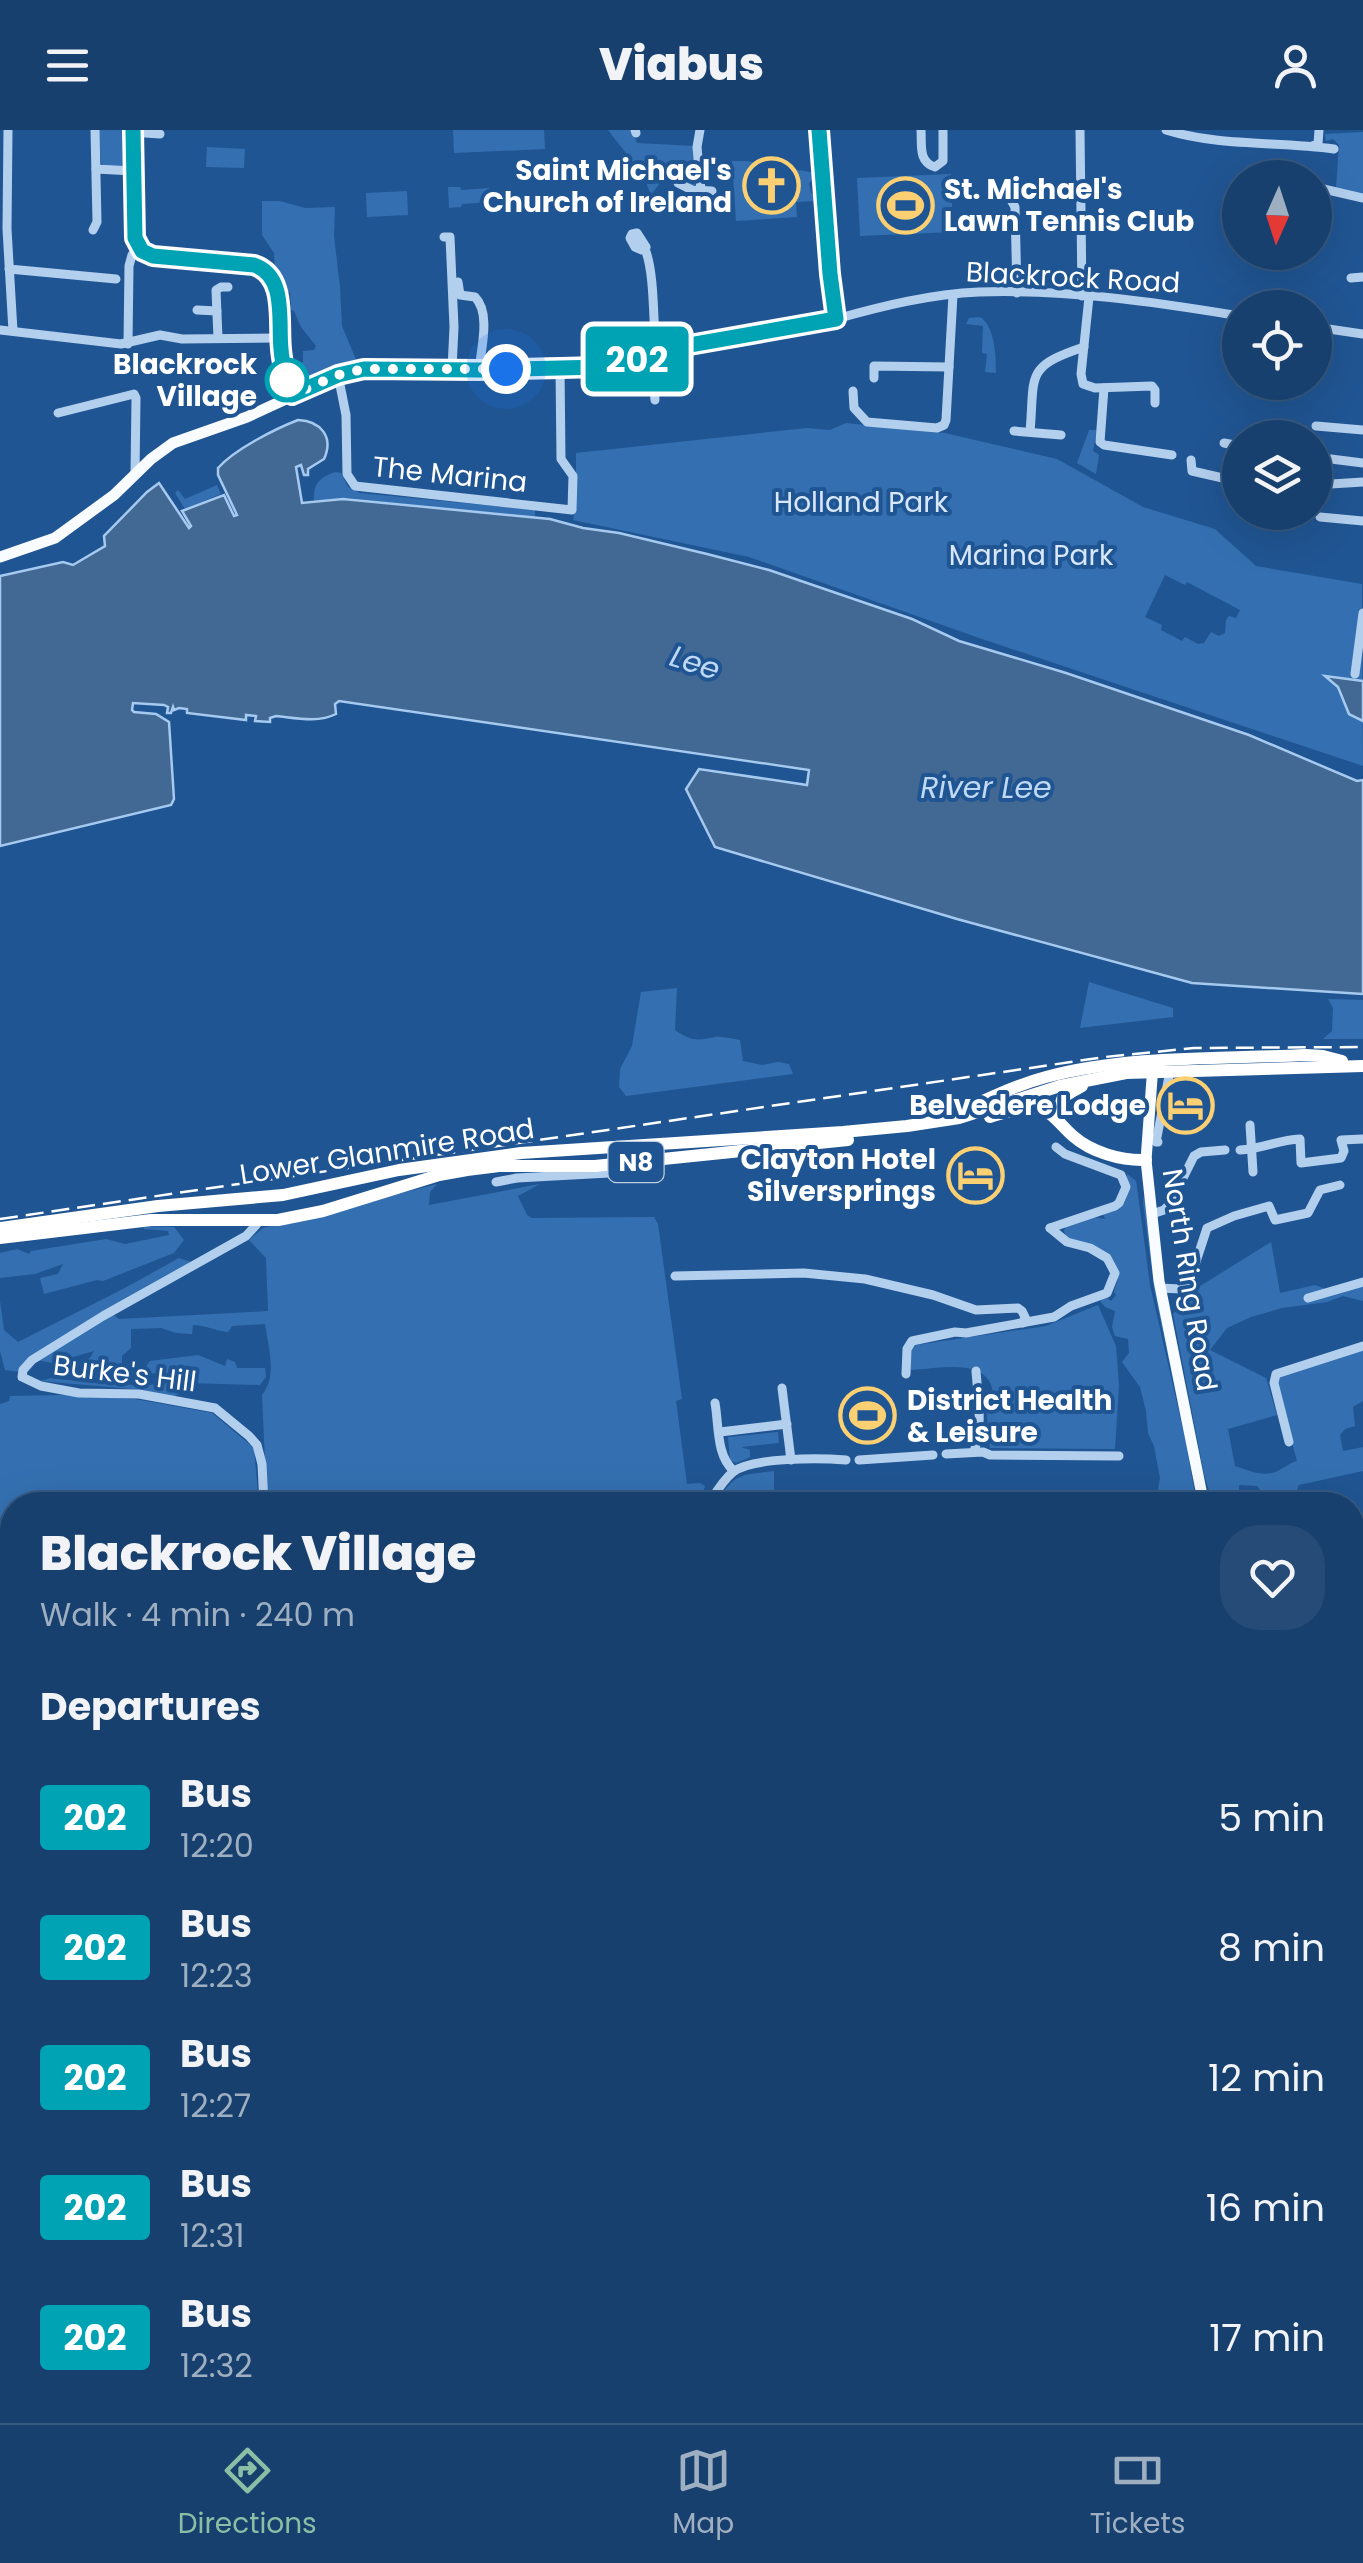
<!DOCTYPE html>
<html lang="en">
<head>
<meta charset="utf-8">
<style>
  :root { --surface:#18406e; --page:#254b76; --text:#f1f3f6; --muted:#9fafc2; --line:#365981; --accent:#8abfa5 }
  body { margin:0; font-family:Poppins,sans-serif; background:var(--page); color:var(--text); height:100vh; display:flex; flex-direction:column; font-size:38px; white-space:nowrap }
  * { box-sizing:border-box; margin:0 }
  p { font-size:32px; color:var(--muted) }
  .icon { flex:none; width:55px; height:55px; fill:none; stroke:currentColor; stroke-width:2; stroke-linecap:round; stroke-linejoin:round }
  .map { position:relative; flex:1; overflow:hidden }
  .details { position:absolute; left:0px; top:1362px; width:1365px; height:932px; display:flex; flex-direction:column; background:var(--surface); border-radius:40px 40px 0 0; box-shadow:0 10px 40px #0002,0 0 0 2px var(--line) }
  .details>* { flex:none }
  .badge { padding:0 20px; border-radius:8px; font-size:35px; line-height:65px }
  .needle { width:65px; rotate:183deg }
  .controls { position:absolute; left:1222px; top:30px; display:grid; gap:20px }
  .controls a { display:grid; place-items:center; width:110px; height:110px; border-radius:50%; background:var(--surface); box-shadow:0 10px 40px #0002,0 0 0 2px var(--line); font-size:50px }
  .you { position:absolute; width:50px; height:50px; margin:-25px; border:8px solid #fff; border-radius:50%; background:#1a73e8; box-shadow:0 0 0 15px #1a73e833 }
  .map>.badge { position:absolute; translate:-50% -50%; box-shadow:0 0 0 5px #fff }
  h2 { padding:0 40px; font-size:38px; line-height:90px }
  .round { display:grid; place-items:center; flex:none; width:105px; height:105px; border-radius:40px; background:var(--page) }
  .summary { display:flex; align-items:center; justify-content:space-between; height:170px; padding:0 40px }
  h1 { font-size:48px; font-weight:800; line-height:75px }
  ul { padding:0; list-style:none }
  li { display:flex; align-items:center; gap:30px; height:130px; padding:0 40px }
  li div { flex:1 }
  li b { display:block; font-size:38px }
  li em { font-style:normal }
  li .badge { min-width:110px; font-weight:700; text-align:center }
  header { display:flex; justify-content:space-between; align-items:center; height:130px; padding:0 40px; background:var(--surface); font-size:45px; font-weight:800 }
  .tab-bar { display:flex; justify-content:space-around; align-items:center; height:140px; border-top:2px solid var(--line); background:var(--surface); font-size:28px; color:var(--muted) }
  .tab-bar a { display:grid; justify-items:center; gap:5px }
  .tab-bar .current { color:var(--accent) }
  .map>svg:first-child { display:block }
  .green { fill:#3470b1; fill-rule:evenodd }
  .water { fill:#426894; stroke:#a6caef; stroke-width:2.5 }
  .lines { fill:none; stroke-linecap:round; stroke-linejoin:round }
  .minor { stroke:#b3cfee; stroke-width:9 }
  .major { stroke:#f9fcff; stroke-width:11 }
  .highway { stroke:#fff; stroke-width:12 }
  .rail { stroke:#fff; stroke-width:2.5; stroke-dasharray:18 8; stroke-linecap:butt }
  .line-casing { stroke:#fff; stroke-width:22 }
  .line { stroke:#00a3b4; stroke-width:15 }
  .walk { stroke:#fff; stroke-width:10; stroke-dasharray:0 18 }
  .stop-dot { fill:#fff; stroke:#00a3b4; stroke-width:5 }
  .labels { text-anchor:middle; stroke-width:8; stroke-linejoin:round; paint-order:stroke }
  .shield { fill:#205593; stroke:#bcccdf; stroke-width:2.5 }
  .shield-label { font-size:25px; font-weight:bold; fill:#fff }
  .poi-label { font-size:28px; font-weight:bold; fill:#fff; stroke:#205593; text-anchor:end }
  .street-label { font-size:28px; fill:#fff; stroke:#205593 }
  .stop-label { font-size:28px; font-weight:bold; fill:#fff; stroke:#205593; text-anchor:end }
  .park-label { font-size:28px; fill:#d8e8fa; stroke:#205593 }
  .water-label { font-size:30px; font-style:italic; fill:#bfd9f4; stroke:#205593 }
</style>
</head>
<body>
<header><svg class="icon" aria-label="menu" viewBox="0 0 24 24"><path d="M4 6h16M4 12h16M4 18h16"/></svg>Viabus<svg class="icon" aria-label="person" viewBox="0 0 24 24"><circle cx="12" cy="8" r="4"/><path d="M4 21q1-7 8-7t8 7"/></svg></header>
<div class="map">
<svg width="1363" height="2293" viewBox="0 0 1363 2293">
  <rect width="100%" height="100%" fill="#205593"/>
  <g class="green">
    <polygon points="98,0 125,0 125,34 123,36 105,36 101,33"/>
    <polygon points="453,0 544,0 545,19 454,23"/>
    <polygon points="608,0 632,0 637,13 694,16 696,54 692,56 685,52 686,47 678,43 665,46 651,65 643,45"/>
    <polygon points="1363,2 1363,65 1336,58 1339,15 1333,9 1326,11 1325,4"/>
    <polygon points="207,17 245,19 244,38 206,37"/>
    <polygon points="732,31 746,31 816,43 809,54 811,63 818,67 818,71 796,72 797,87 736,91"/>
    <polygon points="951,44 953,102 860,106 857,48"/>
    <polygon points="448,57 460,57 461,60 489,58 490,72 462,74 461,77 449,78"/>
    <polygon points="407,61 408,85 367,87 366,63"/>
    <polygon points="262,71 280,71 305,78 335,77 334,106 340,157 342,196 357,232 304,253 298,253 292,234 303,232 303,221 314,220 316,216 301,197 294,181 287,178 286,176 291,175 290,162 284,162 275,137 274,123 262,105"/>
    <path d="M980,187C995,197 996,225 996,243L985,242L987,224L982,223L983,196L966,194L969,188Z"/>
    <path d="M846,293L945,303L1057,329L1143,377L1215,399L1256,436L1362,454L1363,636L982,509L749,427L573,390L576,374V323L807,298L830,300ZM1165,445L1185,455L1187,452L1240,480L1236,488L1229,486L1226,490L1225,503L1219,506L1211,502L1204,513L1198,514L1185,507L1182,511L1161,500L1162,495L1145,487Z"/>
    <polygon points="1089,300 1097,300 1093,321 1099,325 1096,344 1077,333"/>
    <path d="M335,342L341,343L348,357L360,363L535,380V388L348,368L314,371C313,354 319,348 335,342Z"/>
    <polygon points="217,355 221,364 185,379 175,363 178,360 185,369"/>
    <polygon points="1089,852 1173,878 1173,887 1080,898"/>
    <path d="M677,858L675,900C690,911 698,911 715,907C722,906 732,909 740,910L743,931L762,935L778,932L789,934L793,944L626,966L619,957L620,939L632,916L641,862Z"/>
    <polygon points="1328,869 1363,870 1363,909 1323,909 1332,901 1333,878"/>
    <path d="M1127,1044L1136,1051L1137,1057L1150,1155L1186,1313L1155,1164L1143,1072L1144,1066L1159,1173L1198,1355L1199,1371L1186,1314L1197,1375H1165L1148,1366L1149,1363L1163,1368L1158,1359L1160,1348L1154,1316L1148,1303L1146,1281L1140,1257L1122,1232L1129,1223L1128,1209L1115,1206L1112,1197L1115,1181L1105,1177L1100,1171L1104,1166L1111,1171L1116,1165L1114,1162C1115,1157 1118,1152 1118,1146C1116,1122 1086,1115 1067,1110L1064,1101L1066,1095L1093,1087L1105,1089L1103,1084L1119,1077L1127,1058Z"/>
    <path d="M437,1054L430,1062L429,1075L540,1054L518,1066L527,1085L532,1088L654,1087L658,1094L682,1269L676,1271L687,1354L700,1353L705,1356L700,1375H267L262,1265C278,1245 268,1217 265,1194L232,1196L228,1202C215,1201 206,1195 193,1195L192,1204L176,1203L161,1198L131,1199V1218L122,1226V1237L133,1242L145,1238L150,1231L198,1225L225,1236L227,1229L235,1232L237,1238H265L266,1247L260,1255L188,1253L182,1262L173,1267L143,1260L40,1251L51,1248L104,1254L110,1249L113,1254C141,1255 169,1259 192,1241L130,1245L118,1239L95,1245L81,1233L90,1228L94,1221L52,1233L37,1230L112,1184L119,1189L268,1181L266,1128L249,1110L263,1098Z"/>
    <polygon points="143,1096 174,1097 184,1110 174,1123 103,1151 97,1150 44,1164 40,1148 58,1144 63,1134 35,1144 0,1148 0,1123 17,1119 29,1124 31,1121 106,1109 125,1114 169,1105 168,1101 144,1099"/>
    <path d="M1271,1112L1280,1163L1315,1155L1328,1160L1363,1152V1171L1343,1166L1327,1172L1282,1178L1251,1187L1227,1198L1210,1220L1266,1248L1277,1285L1228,1299L1235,1336C1247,1340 1260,1346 1272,1343C1281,1341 1288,1333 1297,1331L1276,1254L1279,1246L1363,1220V1271L1353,1277L1355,1296L1345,1299L1340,1305L1343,1321L1363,1317V1341L1299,1355L1291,1375H1266V1367L1257,1356L1239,1355V1375H1213L1204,1344L1173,1184L1192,1161Z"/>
    <polygon points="179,1128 191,1132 20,1242 5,1240 0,1221 0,1171 4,1200 18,1212 123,1159"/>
    <path d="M1098,1175L1116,1216L1119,1255L1115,1319L990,1318L985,1265L993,1263C989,1226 937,1239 911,1240L910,1220L916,1215L1046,1196Z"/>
    <polygon points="62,1265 135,1269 212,1283 254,1318 259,1375 12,1375 12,1822 0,1817 0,1274 9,1271 10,1266"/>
    <polygon points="778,1302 779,1313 741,1317 750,1320 750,1327 736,1333 730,1330 728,1307"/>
    <path d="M774,1341V1364L884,1362L885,1375H738L734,1371L729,1372L728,1375H713C738,1343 734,1346 774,1341Z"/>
    <path d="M1352,1548C1363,1576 1363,1609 1363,1640L1353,1607Z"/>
    <polygon points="0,1827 12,1831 12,2055 0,2057"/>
    <polygon points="0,2087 12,2118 12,2282 67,2283 71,2293 0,2293"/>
    <polygon points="420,2283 423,2293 83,2293 79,2283"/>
    <polygon points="454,2283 535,2283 537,2293 456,2293"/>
  </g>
  <g class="water">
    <path d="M298,290C321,291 334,307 324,329L308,339V345H304L301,335L296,337L302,373L343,369L550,389L583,398L619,403L707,424L769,440L912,489L959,511L1066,543L1249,605L1357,651L1363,650V864L1192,853L957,789L715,717L686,659L699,639L807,655L809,640L339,571L335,574L336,584C318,593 296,588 276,586L270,588V592L255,591L256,586L246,585V590L187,583V579L179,578L174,580L173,577L171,583H167L168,577L164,575L133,573L132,580L134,582L156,584L169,592L174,669L171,675L0,716V446L63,432L73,435L105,416L104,406L147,362L159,353L189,398L191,396L182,381L224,365L234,386L237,385L218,345V338C235,319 275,299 298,290Z"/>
    <polygon points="1325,546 1363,551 1363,591 1349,584 1338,557"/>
  </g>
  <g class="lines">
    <g class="minor">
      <polyline points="8,0 7,99 13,201"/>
      <path d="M133,0L135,109L142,121L153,126L253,135C287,146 277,191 281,219C282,234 287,250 292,265"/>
      <polyline points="635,0 636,3"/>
      <polyline points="700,0 697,17 701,60"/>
      <path d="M921,0C922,15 918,32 935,37L943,31V0"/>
      <polyline points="1080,0 1082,166"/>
      <path d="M1166,0C1220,17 1279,11 1334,19"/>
      <polyline points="145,3 160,4"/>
      <polyline points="1312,16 1318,14 1319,0"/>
      <polyline points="96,39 133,41"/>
      <polyline points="681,47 678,53 692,60 712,61"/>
      <polyline points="1315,57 1363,68"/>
      <polyline points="1011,70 1015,77 1017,163"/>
      <polyline points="93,100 97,92 95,0"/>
      <polygon points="637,103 646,117 642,120 635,117 630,108 632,104"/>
      <polyline points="444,107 450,107 454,197 452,239"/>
      <path d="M645,119C655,143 653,195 656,223"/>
      <polyline points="9,139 116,149"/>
      <polyline points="1351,148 1363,147"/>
      <path d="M458,152L460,165L475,167C491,183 481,219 479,240"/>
      <polyline points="1089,167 1081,244 1083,254 1095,258 1152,256 1155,260 1155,273"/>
      <polyline points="197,180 217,181"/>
      <path d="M836,189C882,176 931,164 979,162C1066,159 1155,172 1240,186"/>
      <polyline points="1315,197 1363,204"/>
      <polyline points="0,200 121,214 160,205 182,209 280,208"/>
      <polyline points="218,208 216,160 221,157 228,157"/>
      <polyline points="128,214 129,136 132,125 140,118"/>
      <polyline points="651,225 655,270"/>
      <polyline points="338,245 346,285 347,344 355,356 572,380 573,346 561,329 560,237"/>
      <polyline points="874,248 874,236 949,237"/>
      <polyline points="1104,258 1100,312 1104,315 1172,325"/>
      <polyline points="853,261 854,278 867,292 937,298 944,295 946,290 953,165"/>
      <polyline points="58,283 134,264 136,268 135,345"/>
      <polyline points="1316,296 1363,300"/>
      <polyline points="1014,301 1061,305"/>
      <path d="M1030,302C1035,245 1024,237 1084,217"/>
      <polyline points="1224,313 1240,316"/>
      <polyline points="1315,327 1363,333"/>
      <polyline points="1191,330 1192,341 1227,349 1240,357"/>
      <polyline points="1315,355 1363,352"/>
      <polyline points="1320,387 1363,391"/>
      <polyline points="1355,544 1363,483"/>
      <polyline points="1250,995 1253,1042"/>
      <polyline points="1158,1012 1156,1012 1170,941"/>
      <path d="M1240,1020C1261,1019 1278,1010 1300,1009L1301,1033L1341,1028L1344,1021L1341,1010L1363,1009"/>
      <polyline points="496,1052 517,1048 609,1043"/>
      <polyline points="1152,1084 1164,1080 1170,1074 1194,1026 1201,1022 1225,1020"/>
      <polyline points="257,1091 257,1094 246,1106 103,1186 32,1230 23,1240 22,1247 41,1256 79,1263 139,1264 215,1278 249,1306 257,1315 262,1334 264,1375"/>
      <polyline points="1050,1098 1115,1076 1119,1073 1126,1057 1121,1045 1065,1024 1056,1017"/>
      <polyline points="675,1146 804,1143 865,1149 933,1165 976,1180 1018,1178 1022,1181 1025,1187 1023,1193"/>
      <polyline points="1160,1158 1181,1159 1190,1150 1207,1098 1234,1086 1269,1076 1275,1090 1308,1083 1320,1060 1340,1055"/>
      <polyline points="1308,1168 1363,1152"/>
      <polyline points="906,1244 907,1219 912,1211 955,1202 966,1203 1054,1187 1071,1176 1107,1163 1115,1143 1107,1128 1090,1118 1067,1112 1050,1098"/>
      <polyline points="782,1258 791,1330"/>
      <path d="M715,1273C719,1295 716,1326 734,1341"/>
      <polyline points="720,1302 787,1294"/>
      <polyline points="1289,1312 1274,1253 1276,1244 1363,1216"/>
      <path d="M974,1322C983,1295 978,1268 976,1241"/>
      <polyline points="946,1324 983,1322 990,1325 1119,1326"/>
      <polyline points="859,1330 933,1325"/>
      <polyline points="733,1374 733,1375"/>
      <path d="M708,1375C715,1364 722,1351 733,1342C752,1327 821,1328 846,1330"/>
      <polyline points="1352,1615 1358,1629 1363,1659"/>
      <polyline points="1352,1729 1363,1730"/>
      <polyline points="0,1819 12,1823"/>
      <polyline points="1352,1946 1363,1933"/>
      <polyline points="1352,2189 1363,2187"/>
      <polyline points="653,2282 658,2293"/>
      <polyline points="721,2282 721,2293"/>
      <polyline points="829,2282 833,2293"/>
      <polyline points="842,2282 849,2293"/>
      <polyline points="915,2282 919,2293"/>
      <polyline points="969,2293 985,2287"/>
      <polyline points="1110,2293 1133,2282"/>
    </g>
    <g class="major">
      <polyline points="0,427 55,408 114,365 151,329 173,313 247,287 338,245 365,239 596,238 683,216 836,189 830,144 819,0"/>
      <polyline points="1153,935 1146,1030 1159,1151 1204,1375"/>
      <polyline points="1273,2293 1316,2286"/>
    </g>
    <g class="highway">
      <path d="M961,981C989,968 1016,955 1046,947C1128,925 1221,929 1306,925L1323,926L1342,931"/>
      <path d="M990,987C1004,983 1021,976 1036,978C1052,980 1061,996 1073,1006C1091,1022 1121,1031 1146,1030"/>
      <polyline points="1059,991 1058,982 1063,967 1082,956"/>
      <polyline points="0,1098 158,1076 283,1065 399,1040 521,1023 843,1002 907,996 959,988 1060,956 1126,943 1363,936"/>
      <polyline points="0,1108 151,1090 278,1090 323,1081 439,1045 467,1040 499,1036 595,1036 848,1010"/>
    </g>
    <polyline class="rail" points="0,1089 1105,927 1194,918 1363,917"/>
  </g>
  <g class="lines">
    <defs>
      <path id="line" d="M133,0L135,108L142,121L153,126L254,135C287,146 278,191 281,219C282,234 287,250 292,265L338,245L364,239L479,240L601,237L684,216L836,189L830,144L819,0"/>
    </defs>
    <use href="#line" class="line-casing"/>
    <use href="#line" class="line"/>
    <polyline class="walk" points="287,250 286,248 292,265 338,245 364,239 506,239"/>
  </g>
  <defs>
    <symbol id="church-ring" viewBox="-11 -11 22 22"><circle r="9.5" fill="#205593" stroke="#fbd073" stroke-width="1.5"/><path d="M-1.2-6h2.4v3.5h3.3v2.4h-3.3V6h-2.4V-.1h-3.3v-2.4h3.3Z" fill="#fbd073"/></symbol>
    <symbol id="stadium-ring" viewBox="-11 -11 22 22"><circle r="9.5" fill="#205593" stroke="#fbd073" stroke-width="1.5"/><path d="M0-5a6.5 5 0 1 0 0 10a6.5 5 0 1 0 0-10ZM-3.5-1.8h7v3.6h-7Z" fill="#fbd073"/></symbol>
    <symbol id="hotel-ring" viewBox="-11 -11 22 22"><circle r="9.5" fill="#205593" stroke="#fbd073" stroke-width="1.5"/><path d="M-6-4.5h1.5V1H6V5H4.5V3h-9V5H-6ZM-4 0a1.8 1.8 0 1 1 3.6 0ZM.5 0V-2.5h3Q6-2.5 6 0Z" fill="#fbd073"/></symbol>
  </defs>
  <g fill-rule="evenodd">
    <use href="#church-ring" x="740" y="24" width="63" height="63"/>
    <use href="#stadium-ring" x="874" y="44" width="63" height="63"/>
    <use href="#hotel-ring" x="1154" y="944" width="63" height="63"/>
    <use href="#hotel-ring" x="944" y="1014" width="63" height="63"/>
    <use href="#stadium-ring" x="836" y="1254" width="63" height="63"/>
  </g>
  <circle class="stop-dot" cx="287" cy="250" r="20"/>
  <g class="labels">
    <rect class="shield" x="608.5" y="1012" width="55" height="40" rx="8"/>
    <g class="shield-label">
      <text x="636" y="1041">N8</text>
    </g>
    <g class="poi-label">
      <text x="732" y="50">Saint Michael's<tspan x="732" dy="32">Church of Ireland</tspan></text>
      <text x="944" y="69" text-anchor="start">St. Michael's<tspan x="944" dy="32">Lawn Tennis Club</tspan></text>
      <text x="1146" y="985">Belvedere Lodge</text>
      <text x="936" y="1039">Clayton Hotel<tspan x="936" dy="32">Silversprings</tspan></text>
      <text x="907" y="1280" text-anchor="start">District Health<tspan x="907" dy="32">&amp; Leisure</tspan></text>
    </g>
    <g class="street-label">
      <text transform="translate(1073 147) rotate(3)" y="10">Blackrock Road</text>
      <text transform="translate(450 344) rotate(6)" y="10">The Marina</text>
      <text transform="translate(387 1021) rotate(-9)" y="10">Lower Glanmire Road</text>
      <text transform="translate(1190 1150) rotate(81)" y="10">North Ring Road</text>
      <text transform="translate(125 1243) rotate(7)" y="10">Burke's Hill</text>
    </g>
    <g class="stop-label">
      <text x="257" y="244">Blackrock<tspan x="257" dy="32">Village</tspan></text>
    </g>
    <g class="park-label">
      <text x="861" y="382">Holland Park</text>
      <text x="1031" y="435">Marina Park</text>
    </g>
    <g class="water-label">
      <text transform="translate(695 533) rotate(18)" y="10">Lee</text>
      <text x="986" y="668">River Lee</text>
    </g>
  </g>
</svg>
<div class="controls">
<a><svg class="needle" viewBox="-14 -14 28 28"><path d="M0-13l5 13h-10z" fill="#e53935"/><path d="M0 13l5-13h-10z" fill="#9fafc2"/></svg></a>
<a><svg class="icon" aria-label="locate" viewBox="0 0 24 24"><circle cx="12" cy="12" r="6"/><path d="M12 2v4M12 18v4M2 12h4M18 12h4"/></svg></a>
<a><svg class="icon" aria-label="layers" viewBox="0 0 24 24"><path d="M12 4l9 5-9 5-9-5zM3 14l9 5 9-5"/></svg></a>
</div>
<div class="you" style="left:506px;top:239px"></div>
<b class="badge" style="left:637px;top:229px;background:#00a3b4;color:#fff">202</b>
<section class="details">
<div class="summary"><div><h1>Blackrock Village</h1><p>Walk · 4 min · 240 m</p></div><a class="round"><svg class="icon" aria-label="heart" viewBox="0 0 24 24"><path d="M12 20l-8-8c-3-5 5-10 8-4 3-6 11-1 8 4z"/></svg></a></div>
<h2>Departures</h2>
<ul>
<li><span class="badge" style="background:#00a3b4;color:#fff">202</span><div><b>Bus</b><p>12:20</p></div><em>5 min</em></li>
<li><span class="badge" style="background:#00a3b4;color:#fff">202</span><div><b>Bus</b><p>12:23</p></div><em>8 min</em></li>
<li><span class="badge" style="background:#00a3b4;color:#fff">202</span><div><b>Bus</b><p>12:27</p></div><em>12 min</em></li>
<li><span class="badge" style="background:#00a3b4;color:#fff">202</span><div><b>Bus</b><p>12:31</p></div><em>16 min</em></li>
<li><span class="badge" style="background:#00a3b4;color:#fff">202</span><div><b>Bus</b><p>12:32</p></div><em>17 min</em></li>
</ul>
</section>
</div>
<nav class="tab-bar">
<a class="current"><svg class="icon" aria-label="directions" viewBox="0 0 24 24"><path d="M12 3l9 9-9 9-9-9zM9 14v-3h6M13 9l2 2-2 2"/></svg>Directions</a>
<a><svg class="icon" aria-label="map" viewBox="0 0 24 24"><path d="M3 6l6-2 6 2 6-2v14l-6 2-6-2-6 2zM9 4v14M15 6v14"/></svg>Map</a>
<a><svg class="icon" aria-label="tickets" viewBox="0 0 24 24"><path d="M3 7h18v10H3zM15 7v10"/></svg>Tickets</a>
</nav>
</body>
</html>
